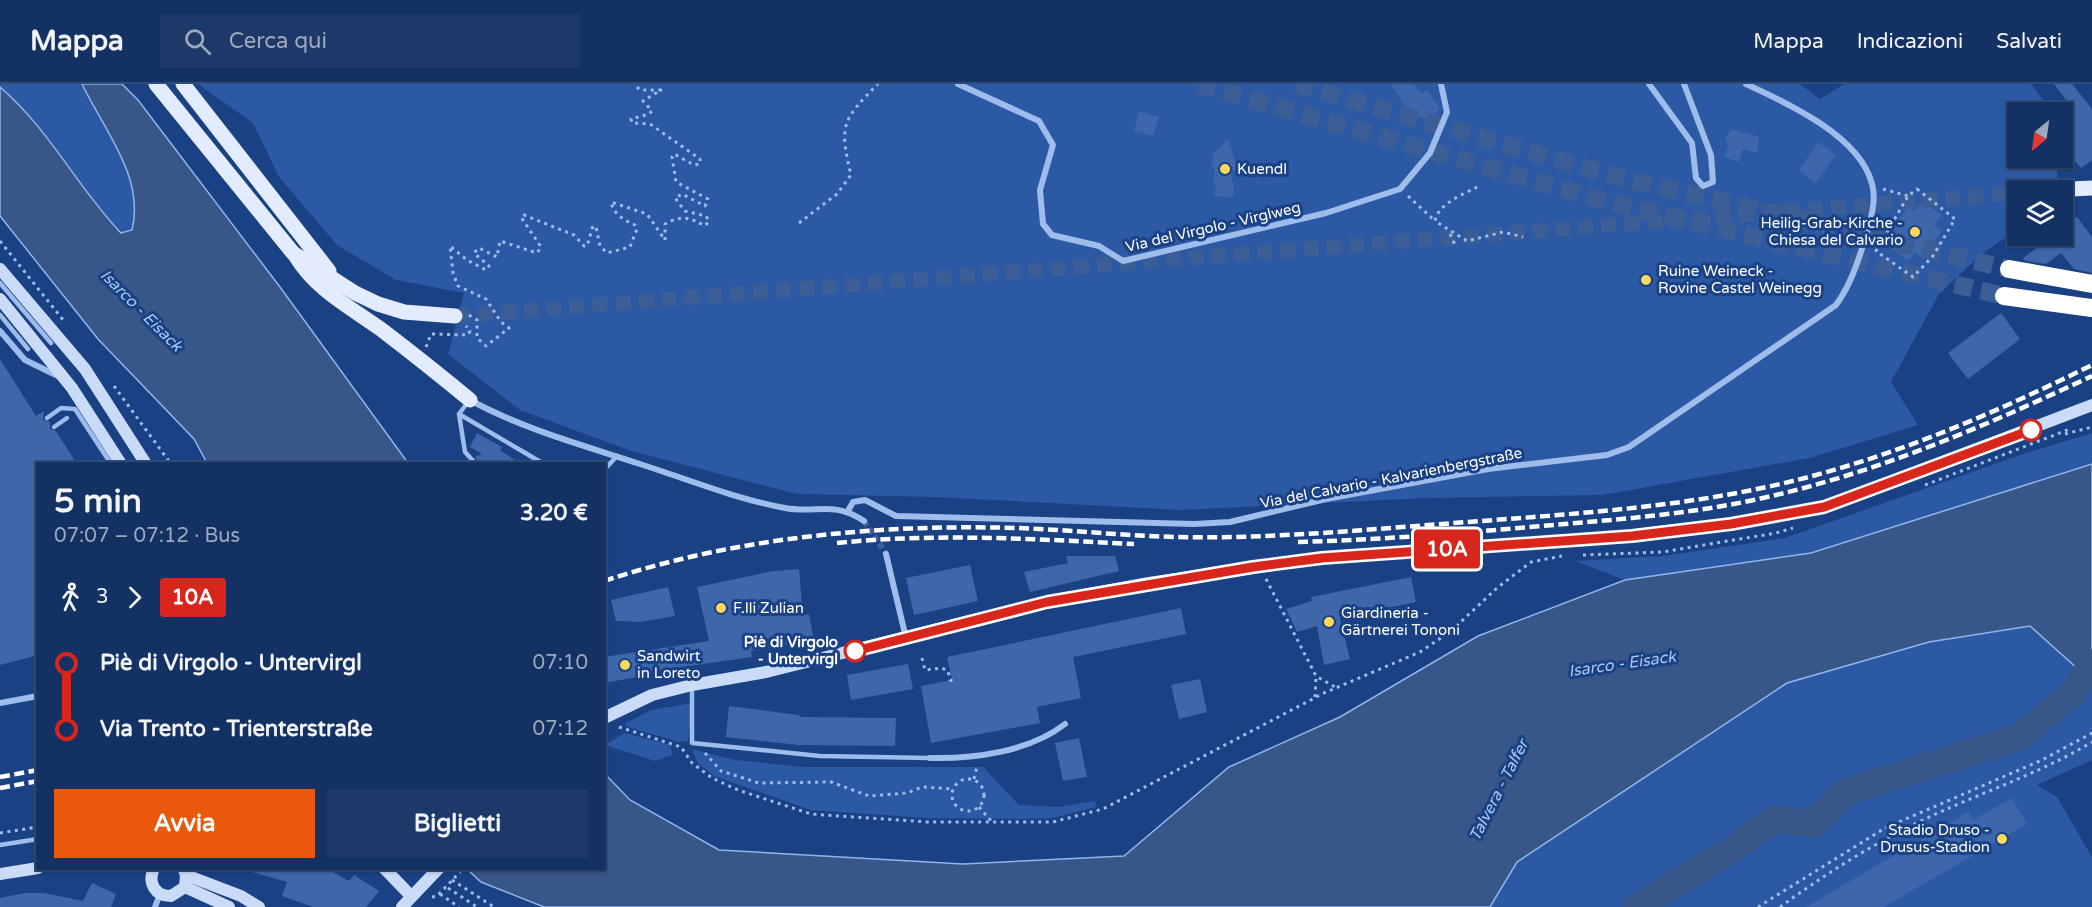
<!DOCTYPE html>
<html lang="it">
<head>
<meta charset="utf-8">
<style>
  :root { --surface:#133163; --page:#1c3969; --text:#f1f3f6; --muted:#9da9be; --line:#324c78; --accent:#ea580c }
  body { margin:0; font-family:"Varela Round",sans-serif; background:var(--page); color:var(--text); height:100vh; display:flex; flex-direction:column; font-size:22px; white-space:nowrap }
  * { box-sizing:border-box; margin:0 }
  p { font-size:20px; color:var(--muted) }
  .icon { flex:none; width:33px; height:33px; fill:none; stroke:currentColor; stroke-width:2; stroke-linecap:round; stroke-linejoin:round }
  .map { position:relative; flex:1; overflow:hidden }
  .drawer { position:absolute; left:36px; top:378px; width:570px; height:408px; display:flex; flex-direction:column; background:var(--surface); border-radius:0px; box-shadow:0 2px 4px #0004,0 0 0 2px var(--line) }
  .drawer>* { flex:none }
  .badge { padding:0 12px; border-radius:4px; font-size:21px; line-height:39px }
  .needle { width:39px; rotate:209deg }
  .tools { position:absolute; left:2007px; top:18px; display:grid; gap:12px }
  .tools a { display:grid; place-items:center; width:66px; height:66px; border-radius:0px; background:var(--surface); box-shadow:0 2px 4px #0004,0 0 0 2px var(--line); font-size:30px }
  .map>.badge { position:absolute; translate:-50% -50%; box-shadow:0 0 0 3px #fff }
  .legs { display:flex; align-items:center; gap:9px; height:66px; padding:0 18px; font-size:20px }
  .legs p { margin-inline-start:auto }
  .summary { display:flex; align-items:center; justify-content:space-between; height:102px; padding:0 18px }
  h1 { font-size:33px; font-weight:800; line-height:45px }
  .action { display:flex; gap:12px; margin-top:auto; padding:12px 18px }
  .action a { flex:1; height:69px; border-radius:0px; background:var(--accent); color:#fff; font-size:24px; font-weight:800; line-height:69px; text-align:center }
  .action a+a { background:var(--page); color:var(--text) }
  ul { padding:0 18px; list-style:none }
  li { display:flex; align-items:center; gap:21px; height:66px; font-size:22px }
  li i { display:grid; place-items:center; width:9px; height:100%; margin:0 8px; background:currentColor }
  li i::after { content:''; width:15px; height:15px; margin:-8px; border:4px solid; border-radius:50%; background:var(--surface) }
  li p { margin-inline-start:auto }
  li:first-child i { background:linear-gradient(#0000 50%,currentColor 0) }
  li:last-child i { background:linear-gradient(currentColor 50%,#0000 0) }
  header { display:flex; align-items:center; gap:36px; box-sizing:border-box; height:84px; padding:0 30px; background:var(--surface); border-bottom:2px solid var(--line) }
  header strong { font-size:28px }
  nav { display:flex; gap:33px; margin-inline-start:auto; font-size:21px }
  .search { width:420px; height:54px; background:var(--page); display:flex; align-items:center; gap:15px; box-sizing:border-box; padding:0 21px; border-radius:0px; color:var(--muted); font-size:22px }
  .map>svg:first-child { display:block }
  .green { fill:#2c59a3 }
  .water { fill:#385687; stroke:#91b6ee; stroke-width:1.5 }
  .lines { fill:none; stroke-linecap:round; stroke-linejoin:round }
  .river { stroke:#385687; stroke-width:27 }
  .building { fill:#3e67ab }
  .street-tunnel { stroke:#3c5e96; stroke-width:6; stroke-dasharray:6 3; stroke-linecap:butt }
  .primary-tunnel { stroke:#3c5e96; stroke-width:15; stroke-dasharray:15 8; stroke-linecap:butt }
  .highway-tunnel { stroke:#3c5e96; stroke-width:18; stroke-dasharray:18 9; stroke-linecap:butt }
  .path { stroke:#9ebcec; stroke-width:3; stroke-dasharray:3 4.5; stroke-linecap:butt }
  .lane { stroke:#9ebcec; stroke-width:4.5 }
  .street { stroke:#9ebcec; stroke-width:6 }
  .secondary { stroke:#cadbf8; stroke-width:12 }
  .primary { stroke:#e3ecff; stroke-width:15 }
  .highway { stroke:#fff; stroke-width:18 }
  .rail { stroke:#fff; stroke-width:4.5; stroke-dasharray:10 4.5; stroke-linecap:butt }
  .line-1-casing { stroke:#fff; stroke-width:14 }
  .line-1 { stroke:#d9261c; stroke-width:9 }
  .poi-dot { fill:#fed959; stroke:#194184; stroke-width:2 }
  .stop-1-dot { fill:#fff; stroke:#d9261c; stroke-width:3 }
  .labels { text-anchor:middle; stroke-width:6; stroke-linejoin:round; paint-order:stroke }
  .poi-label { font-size:15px; fill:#fff; stroke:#194184; text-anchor:start }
  .street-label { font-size:15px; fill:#fff; stroke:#194184 }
  .stop-label { font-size:15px; font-weight:bold; fill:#fff; stroke:#194184; text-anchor:end }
  .water-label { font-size:16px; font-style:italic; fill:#aac6f3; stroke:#194184 }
</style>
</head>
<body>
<header>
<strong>Mappa</strong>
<div class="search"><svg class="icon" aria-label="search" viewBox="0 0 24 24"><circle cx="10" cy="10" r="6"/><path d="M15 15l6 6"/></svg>Cerca qui</div>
<nav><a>Mappa</a><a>Indicazioni</a><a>Salvati</a></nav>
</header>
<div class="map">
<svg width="2092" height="823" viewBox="0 0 2092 823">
  <rect width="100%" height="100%" fill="#194184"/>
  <g class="green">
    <path d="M0,0H82C104,46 145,93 132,147L121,149C77,103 49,46 0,3Z"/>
    <polygon points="198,0 1800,0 1820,15 1844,0 2031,0 2052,28 2018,28 2018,74 2056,74 2058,106 2018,106 2017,146 1984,168 1939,210 1891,298 1918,341 1810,374 1602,411 1425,414 1182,426 935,413 797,410 631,367 520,326 448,270 464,209 396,196 337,161 279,93 253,39"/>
    <polygon points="2092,349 2092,380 1811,469 1625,496 1575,477 1663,472 1785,454 2026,369"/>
    <polygon points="2030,542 2087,593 2092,591 2092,676 2037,701 2057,713 2092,773 2092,823 1490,823 1517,778 1787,599 1930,558"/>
    <polygon points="692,619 688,657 679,658 625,642 626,639 651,626"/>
    <polygon points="625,649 670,661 673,671 655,677 605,661"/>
    <polygon points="692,665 735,676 803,683 983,683 1019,721 1059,723 1095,717 1096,723 1053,734 1021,735 926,734 811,726 714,692 698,679"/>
  </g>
  <g class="water">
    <path d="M82,0H122L138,16L280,203L408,379H207L194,355L98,255L0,132V3C50,46 77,103 121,149L132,146C145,93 104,46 82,0Z"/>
    <polygon points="2092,380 2092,591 2088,594 2030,542 1929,558 1787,599 1517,778 1490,823 544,823 481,798 467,785 604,784 605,690 630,716 719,766 963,780 1124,772 1229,683 1340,633 1478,552 1625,496 1811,469"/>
  </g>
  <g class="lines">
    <polyline class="river" points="1637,823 1736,763 1775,735 1814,740 1845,708 2020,653 2073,609 2092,579"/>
  </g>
  <g class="building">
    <polygon points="1391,0 1413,0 1422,9 1427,6 1440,24 1432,38 1416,31 1402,18"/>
    <polygon points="2054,0 2072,0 2092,25 2092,76 2081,84 2067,67 2070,65 2062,55 2062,35 2074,26"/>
    <polygon points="1139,27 1159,33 1153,52 1134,47"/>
    <polygon points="1731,45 1759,53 1757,69 1743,65 1739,78 1724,73 1729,61 1725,55"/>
    <polygon points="1228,55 1236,80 1236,87 1230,86 1235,111 1232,111 1231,114 1214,112 1216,99 1213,98 1215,83 1212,83 1213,70"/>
    <polygon points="1818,58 1836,71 1815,100 1799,86"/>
    <polygon points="1923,117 1942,131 1934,141 1942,147 1922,173 1915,168 1908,177 1889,163 1896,154 1889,149 1908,123 1915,127"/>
    <polygon points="2077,133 2092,153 2092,189 2074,185 2061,169 2046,180 2026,177 2023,174 2053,152 2062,152 2062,144"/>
    <polygon points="2001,229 2020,255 1968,295 1948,269"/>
    <polygon points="0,275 36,332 44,327 43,336 50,338 50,345 56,347 77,380 38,380 38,571 0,581"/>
    <polygon points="477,349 502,363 500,366 521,380 480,380 475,373 482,370 470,363"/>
    <polygon points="1066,472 1115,472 1119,487 1030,508 1024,488 1068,479"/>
    <polygon points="970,481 978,517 914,531 906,494"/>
    <polygon points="799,485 803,531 809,530 814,557 751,567 752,573 648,588 648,591 604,599 604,573 709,557 697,503 774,487"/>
    <polygon points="1411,493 1416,518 1340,534 1350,575 1324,581 1317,542 1297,548 1286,525 1312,517 1311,513"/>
    <polygon points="668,503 675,532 640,538 616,537 611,516"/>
    <polygon points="1181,524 1186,550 1073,573 1081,614 1037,623 1040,639 931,659 921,602 952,596 947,573"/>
    <polygon points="908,580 913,605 851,616 847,591"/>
    <polygon points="1200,595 1207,628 1179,635 1171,601"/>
    <polygon points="729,622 799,631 800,633 896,634 895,662 799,661 726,653"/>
    <polygon points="1079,654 1087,693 1063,697 1055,659"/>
    <polygon points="2012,714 2027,740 1884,823 1806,823 1968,728 1973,736"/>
    <polygon points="252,784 326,784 349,797 354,791 379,807 366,823 313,823 282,812 287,798 252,788"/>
    <polygon points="92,799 116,810 111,823 0,823 0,814 25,809 44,809 83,817"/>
  </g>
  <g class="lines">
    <polyline class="street-tunnel" points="864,437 886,470"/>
    <g class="primary-tunnel">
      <polyline points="2049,106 2071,105"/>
      <polyline points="455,232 2018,109"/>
    </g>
    <g class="highway-tunnel">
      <polyline points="1198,0 1605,117 2004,212"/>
      <polyline points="1296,0 1610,91 2009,185"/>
    </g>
    <g class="path">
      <path d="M1477,103C1462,111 1438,120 1435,137L1467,157L1503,148L1523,153"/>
      <polyline points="1883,105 1908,112"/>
      <polygon points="1917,105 1955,135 1933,172 1913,193 1876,167 1908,112"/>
      <polyline points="1408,112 1434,136"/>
      <path d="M799,139L837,110L851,91C839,41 842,36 878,0"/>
      <polyline points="1450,150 1455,161"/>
      <polyline points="0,157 64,237"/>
      <path d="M469,231L477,236V254L486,262L509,244L501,238L486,215L458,202L453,189L450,162L467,176L486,186L489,182L474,169L479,164L497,173L500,157L537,169L541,163L521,133L524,131L574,151L584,162H587L593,142L596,143L600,162L607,169L630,163L637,145L635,141C624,136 614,131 611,118L647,130L665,156V140C681,131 689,133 705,142L709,137L706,132L685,127L675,114L682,110L705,122L708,115L676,98L672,73L674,70L694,81L700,80V75L650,40L632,39L631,35L649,30L652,27L643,17L661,6H640L634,0"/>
      <polyline points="426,263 431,250 468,251 470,247 466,242"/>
      <polyline points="114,302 171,380"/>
      <polyline points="2065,350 2092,343"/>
      <polyline points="1925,401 2070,345"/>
      <polyline points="1583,471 1662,468 1776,449 1793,444"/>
      <polyline points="1266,495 1316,592 1335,603"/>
      <polyline points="922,574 925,586 942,584 948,587 950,596 956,598"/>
      <polyline points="1315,613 1316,594"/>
      <polyline points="619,643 681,663 692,679 712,694 738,706 811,730 927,738 1053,738 1103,725 1324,609 1420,568 1451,547 1497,504 1531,478 1562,472"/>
      <polyline points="705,669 721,687 759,699 831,698 869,712 907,709 922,703 953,705"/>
      <circle cx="968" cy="711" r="16"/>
      <polyline points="974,695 977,682"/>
      <polyline points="979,723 992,738"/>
      <polyline points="0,749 38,743"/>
      <polyline points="452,796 494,823"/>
      <polyline points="448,804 477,823"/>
      <polyline points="440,810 459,823"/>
      <polyline points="432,813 437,812 460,788"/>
      <polyline points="1758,823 1885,744 2042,676 2092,649"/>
      <path d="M1780,823C1823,792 1869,762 1917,739C1975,710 2036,692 2092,658"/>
    </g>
    <g class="lane">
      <polyline points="0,199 51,259"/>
      <polyline points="0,231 28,265"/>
      <polyline points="468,318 459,330 465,368 476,380"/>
      <polyline points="459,330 544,380"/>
      <polyline points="47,334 61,324 75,325 111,380"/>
      <polyline points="54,343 67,334"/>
      <polyline points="604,386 617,372"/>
      <polyline points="692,604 692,659 820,672 930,674"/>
      <polyline points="0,761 38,755"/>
    </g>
    <g class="street">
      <polyline points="958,0 1039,37 1053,61 1040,106 1043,140 1052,151 1099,162 1123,177 1326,129 1400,105 1430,69 1447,28 1441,0"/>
      <polyline points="1649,0 1692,59 1696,94 1703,102 1713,98 1711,71 1684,0"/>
      <polyline points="0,247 25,276 60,293"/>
      <path d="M470,316C523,345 582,361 640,380C687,395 736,415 785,424C817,430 832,416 864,437"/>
      <path d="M848,427L853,418L865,416L896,432L1194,440L1230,438L1326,415L1488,385L1607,371L1629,363L1836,221C1850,202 1858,178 1865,155C1870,138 1877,117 1872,100C1860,52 1787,19 1746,0"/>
      <polyline points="886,470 906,554"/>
      <polyline points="0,619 38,612"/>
      <path d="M930,674C973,675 1029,668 1065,640"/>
      <polyline points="155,823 160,810"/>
    </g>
    <g class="secondary">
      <polyline points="0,185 85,285 146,380"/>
      <polyline points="0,215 72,304 121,380"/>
      <polyline points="604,634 652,611 692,601 766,588 1047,518 1149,499 1322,474 1632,452 1731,440 1824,423 2092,321"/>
      <path d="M154,784C147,799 155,812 171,812L185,803L186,791L184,786"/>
      <polyline points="384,784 411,812"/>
      <polyline points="0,790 38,784"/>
      <polyline points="186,791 241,812 259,823"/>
      <polyline points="185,803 229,823"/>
      <polyline points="402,823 439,784"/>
    </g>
    <g class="primary">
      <polyline points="156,0 293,169 355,209 378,220 404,228 455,232"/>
      <polyline points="183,0 329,187"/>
      <polyline points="2071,105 2092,104"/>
      <path d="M295,171C317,207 349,222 382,246C412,269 441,292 470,316"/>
    </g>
    <g class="highway">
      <polyline points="2009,185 2092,200"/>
      <polyline points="2004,212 2092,224"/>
    </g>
    <g class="rail">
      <path d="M1298,458C1380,456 1461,449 1542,442C1611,436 1681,431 1749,417C1870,392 1981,344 2092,292"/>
      <path d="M837,459C936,449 1035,455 1134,460"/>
      <path d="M604,497C737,453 879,440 1019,444C1072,446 1125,452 1179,453C1275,455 1372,445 1468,438C1585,429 1703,422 1816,391C1912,365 2003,325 2092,281"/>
      <polyline points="0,693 38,686"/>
      <polyline points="0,704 38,697"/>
    </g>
  </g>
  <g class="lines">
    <defs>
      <polyline id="line-1" points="855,567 1047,518 1253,483 1322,474 1632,452 1731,440 1824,423 2031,346"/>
    </defs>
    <use href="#line-1" class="line-1-casing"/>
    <use href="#line-1" class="line-1"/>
  </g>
  <g class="poi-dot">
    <circle cx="1225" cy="85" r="6"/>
    <circle cx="1915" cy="148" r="6"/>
    <circle cx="1646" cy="196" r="6"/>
    <circle cx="721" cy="524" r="6"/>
    <circle cx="1329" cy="538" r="6"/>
    <circle cx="625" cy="581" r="6"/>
    <circle cx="2002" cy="755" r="6"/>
  </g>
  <g class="stop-1-dot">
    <circle cx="2031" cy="346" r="10"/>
    <circle cx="855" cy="567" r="10"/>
  </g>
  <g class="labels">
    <g class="poi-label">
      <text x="1237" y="90">Kuendl</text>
      <text x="1903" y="144" text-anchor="end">Heilig-Grab-Kirche -<tspan x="1903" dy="17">Chiesa del Calvario</tspan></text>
      <text x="1658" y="192">Ruine Weineck -<tspan x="1658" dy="17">Rovine Castel Weinegg</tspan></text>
      <text x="733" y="529">F.lli Zulian</text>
      <text x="1341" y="534">Giardineria -<tspan x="1341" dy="17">Gärtnerei Tononi</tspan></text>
      <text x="637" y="577">Sandwirt<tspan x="637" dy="17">in Loreto</tspan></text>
      <text x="1990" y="751" text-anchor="end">Stadio Druso -<tspan x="1990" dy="17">Drusus-Stadion</tspan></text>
    </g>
    <g class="street-label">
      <text transform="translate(1213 143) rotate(-13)" y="5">Via del Virgolo - Virglweg</text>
      <text transform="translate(1391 394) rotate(-11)" y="5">Via del Calvario - Kalvarienbergstraße</text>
    </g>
    <g class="stop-label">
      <text x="838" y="563">Piè di Virgolo<tspan x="838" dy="17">- Untervirgl</tspan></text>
    </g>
    <g class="water-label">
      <text transform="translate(142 226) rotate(45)" y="6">Isarco - Eisack</text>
      <text transform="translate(1622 579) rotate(-8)" y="6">Isarco - Eisack</text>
      <text transform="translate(1498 706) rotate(-63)" y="6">Talvera - Talfer</text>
    </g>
  </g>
</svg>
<div class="tools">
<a><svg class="needle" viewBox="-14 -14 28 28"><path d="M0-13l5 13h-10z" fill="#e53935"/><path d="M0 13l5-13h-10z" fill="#9da9be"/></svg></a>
<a><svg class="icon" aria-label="layers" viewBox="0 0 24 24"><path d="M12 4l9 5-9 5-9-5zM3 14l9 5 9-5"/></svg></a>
</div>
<b class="badge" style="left:1447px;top:465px;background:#d9261c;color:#fff">10A</b>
<section class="drawer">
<div class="summary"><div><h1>5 min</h1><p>07:07 – 07:12 · Bus</p></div><b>3.20 €</b></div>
<div class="legs"><svg class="icon" aria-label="walk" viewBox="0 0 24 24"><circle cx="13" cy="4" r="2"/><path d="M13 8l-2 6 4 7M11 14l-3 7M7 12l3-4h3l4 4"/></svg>3<svg class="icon" aria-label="forward" viewBox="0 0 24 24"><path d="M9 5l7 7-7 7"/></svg><b class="badge" style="background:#d9261c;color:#fff">10A</b></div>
<ul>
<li><i style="color:#d9261c"></i><b>Piè di Virgolo - Untervirgl</b><p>07:10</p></li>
<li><i style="color:#d9261c"></i><b>Via Trento - Trienterstraße</b><p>07:12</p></li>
</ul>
<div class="action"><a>Avvia</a><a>Biglietti</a></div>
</section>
</div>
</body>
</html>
